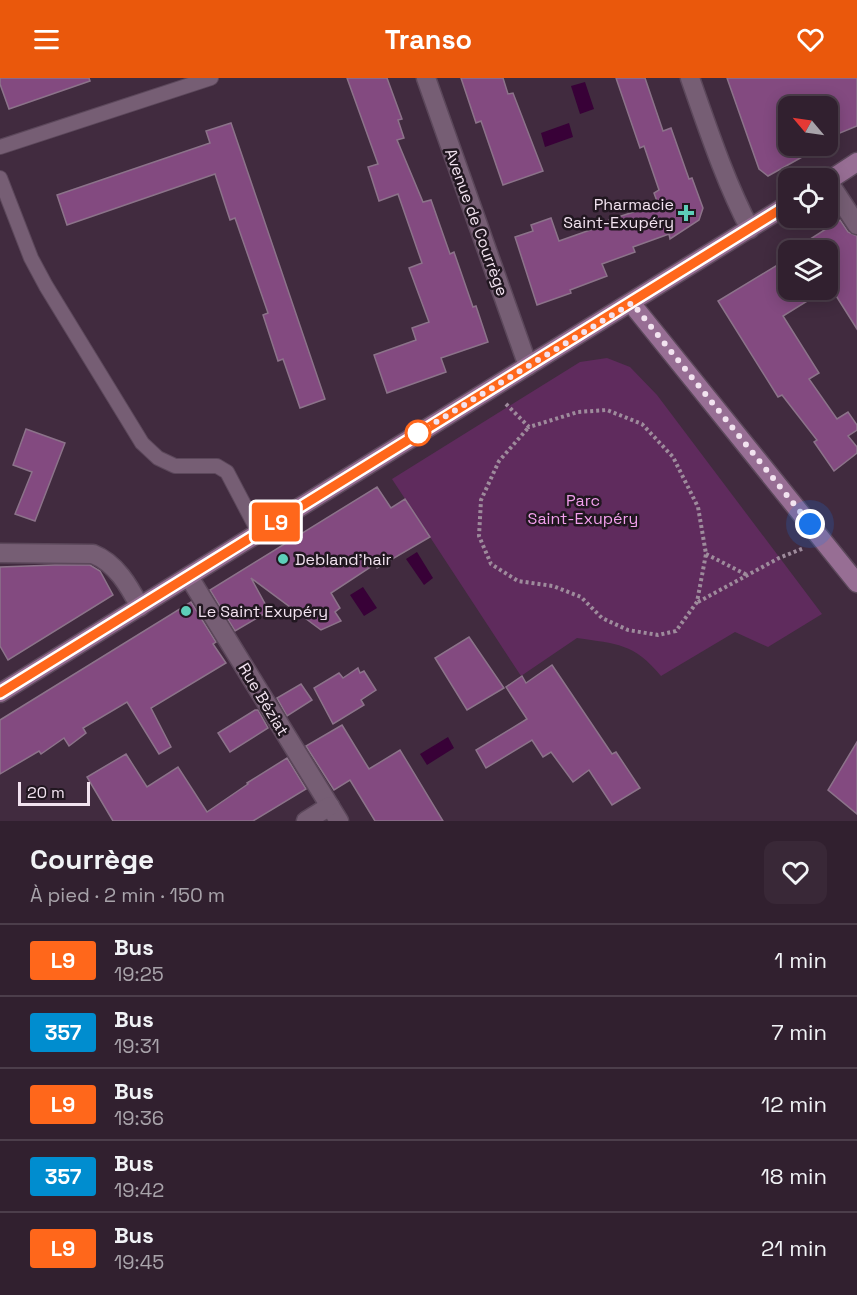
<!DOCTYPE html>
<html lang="fr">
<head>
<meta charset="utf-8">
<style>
  :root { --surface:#31202f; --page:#392837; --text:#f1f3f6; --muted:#a8a3aa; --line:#4c3e4b; --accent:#ea580c }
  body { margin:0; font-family:"Space Grotesk",sans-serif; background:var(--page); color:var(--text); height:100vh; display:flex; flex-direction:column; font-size:22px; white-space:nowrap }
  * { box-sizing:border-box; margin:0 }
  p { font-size:20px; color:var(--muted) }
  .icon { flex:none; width:33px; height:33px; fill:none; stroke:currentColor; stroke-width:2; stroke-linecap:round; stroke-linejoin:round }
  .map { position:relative; height:743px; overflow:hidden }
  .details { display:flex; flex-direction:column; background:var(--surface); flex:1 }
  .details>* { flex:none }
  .badge { padding:0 12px; border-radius:4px; font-size:21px; line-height:39px }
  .needle { width:39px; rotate:299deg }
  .buttons { position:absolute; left:778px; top:18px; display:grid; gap:12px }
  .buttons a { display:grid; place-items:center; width:60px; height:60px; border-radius:12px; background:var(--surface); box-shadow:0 3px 15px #0003,0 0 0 2px var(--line); font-size:30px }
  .scale { position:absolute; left:18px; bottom:15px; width:72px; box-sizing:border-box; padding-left:6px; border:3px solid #f2e3f0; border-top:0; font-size:16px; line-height:21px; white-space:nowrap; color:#f2e3f0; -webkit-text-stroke:4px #211720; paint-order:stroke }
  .you { position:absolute; width:30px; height:30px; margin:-15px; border:4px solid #fff; border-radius:50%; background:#1a73e8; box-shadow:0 0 0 9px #1a73e833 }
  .map>.badge { position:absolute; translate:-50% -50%; box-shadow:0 0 0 3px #fff }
  .round { display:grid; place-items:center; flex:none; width:63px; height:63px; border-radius:12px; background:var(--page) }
  .summary { display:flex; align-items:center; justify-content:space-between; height:102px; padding:0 30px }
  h1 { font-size:28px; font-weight:700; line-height:45px }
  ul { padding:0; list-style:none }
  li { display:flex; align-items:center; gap:18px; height:72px; padding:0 30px; border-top:2px solid var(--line) }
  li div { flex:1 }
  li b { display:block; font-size:22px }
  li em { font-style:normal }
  li .badge { min-width:66px; font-weight:700; text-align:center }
  header { display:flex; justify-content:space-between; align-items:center; height:78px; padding:0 30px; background:var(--accent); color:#fff; font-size:27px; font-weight:700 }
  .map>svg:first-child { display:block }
  .green { fill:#5f2b5d }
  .water { fill:#380137 }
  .building { fill:#834a80; stroke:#8c738a; stroke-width:1.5 }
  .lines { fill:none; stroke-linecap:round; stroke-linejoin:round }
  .lane-casing { stroke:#5c485b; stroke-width:16 }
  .street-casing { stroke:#5c485b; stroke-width:21 }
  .secondary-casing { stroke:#5c485b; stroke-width:21 }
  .path { stroke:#9e8b9c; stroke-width:4; stroke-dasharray:3 3; stroke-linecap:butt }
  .lane { stroke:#765e74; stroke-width:14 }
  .street { stroke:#765e74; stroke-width:18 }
  .secondary { stroke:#976e94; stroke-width:18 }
  .line-casing { stroke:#fff; stroke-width:14 }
  .line { stroke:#ff671b; stroke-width:9 }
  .walk { stroke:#f2e3f0; stroke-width:6; stroke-dasharray:0 10.8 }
  .poi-dot { fill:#5dceb9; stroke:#211720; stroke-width:2 }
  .stop-dot { fill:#fff; stroke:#ff671b; stroke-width:3 }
  .labels { text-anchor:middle; stroke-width:5; stroke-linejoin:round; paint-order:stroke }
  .poi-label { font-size:16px; fill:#f2e3f0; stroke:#211720; text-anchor:start }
  .street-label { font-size:16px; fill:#f2e3f0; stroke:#211720 }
  .park-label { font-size:16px; fill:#f29fec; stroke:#211720 }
</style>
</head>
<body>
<header><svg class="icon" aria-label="menu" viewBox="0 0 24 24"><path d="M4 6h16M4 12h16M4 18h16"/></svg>Transo<svg class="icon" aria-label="heart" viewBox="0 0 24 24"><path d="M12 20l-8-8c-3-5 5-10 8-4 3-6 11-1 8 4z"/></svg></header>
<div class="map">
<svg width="857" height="743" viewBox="0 0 857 743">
  <rect width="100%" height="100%" fill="#412b3f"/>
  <path class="green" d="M607,280L630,289L657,317L822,536L768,569L735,554L661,598C634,565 617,566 577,560L521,598L392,401L580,284Z"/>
  <g class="water">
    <polygon points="585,4 594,31 580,36 571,8"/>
    <polygon points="569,45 573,59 545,69 541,55"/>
    <polygon points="417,474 433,500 424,507 406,481"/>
    <polygon points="363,509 377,530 364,538 350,517"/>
    <polygon points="448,659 454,670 427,687 420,676"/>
  </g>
  <g class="building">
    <polygon points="0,0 89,0 90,3 9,31 0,6"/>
    <polygon points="347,0 387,0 402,41 398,42 404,60 397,62 423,124 431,122 450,176 454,174 473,229 476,228 488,264 441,280 446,294 387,315 374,277 416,262 412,250 429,244 409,190 422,185 398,116 379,123 368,89 378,86"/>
    <polygon points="461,0 503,0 508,16 513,15 543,93 503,107 481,43 476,45"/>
    <polygon points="616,0 645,0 663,53 671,50 689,101 692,100 703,130 699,142 670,161 669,156 633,169 635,174 602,186 607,198 570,212 571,215 537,227 515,159 533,153 531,147 551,140 559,163 610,145 609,142 658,126 654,115 659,112 644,68 640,70"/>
    <polygon points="727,0 857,0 857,48 828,60 828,28 789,28 789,68 822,68 768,98 759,91"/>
    <polygon points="231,45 325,321 300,330 283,281 278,283 263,237 268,235 235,140 230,142 215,96 67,147 57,117 210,65 206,53"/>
    <polygon points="840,142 848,154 857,158 857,251 828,205 828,172 793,172"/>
    <polygon points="789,180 789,212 825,212 783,238 819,295 809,301 837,341 848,334 857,347 857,352 848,358 857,369 857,375 834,393 814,364 817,362 782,317 778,319 718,223"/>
    <polygon points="26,351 65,365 35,443 15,436 32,394 13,387"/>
    <polygon points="377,409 391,430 405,421 430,459 377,490 375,486 331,515 340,530 335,534 341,543 321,552 251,500 269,533 235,553 210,512"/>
    <polygon points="55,487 90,487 100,493 113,517 8,582 0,568 0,489"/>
    <polygon points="191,524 216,564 213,566 226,585 151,630 171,669 159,676 127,624 83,650 86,655 69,668 64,660 41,676 39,673 0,696 0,642"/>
    <polygon points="469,559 504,610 467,632 435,580"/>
    <polygon points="552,587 612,676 616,674 640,710 612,727 589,692 573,704 551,674 543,679 532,662 486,690 476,672 527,641 506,609 522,598 526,605"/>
    <polygon points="358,590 360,595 364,593 376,612 361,622 364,627 333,646 314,610 339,595 343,600"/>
    <polygon points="301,606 312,622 287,638 277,620"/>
    <polygon points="255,632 258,632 268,650 230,674 218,655"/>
    <polygon points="342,647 369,691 400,672 443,743 375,743 350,702 334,712 306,668"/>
    <polygon points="857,664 857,736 828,712"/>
    <polygon points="126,676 147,709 178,689 207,734 248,706 247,705 287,680 306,711 253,743 113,743 87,699"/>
  </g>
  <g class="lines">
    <defs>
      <g id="lane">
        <polyline points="0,69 211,0"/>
        <polyline points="0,100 31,180 46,208 142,365 158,380 175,388 217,388 227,394 259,455"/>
      </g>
      <g id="street">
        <polyline points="426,0 528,288"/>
        <path d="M690,0C708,51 725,103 750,151"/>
        <polyline points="828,103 857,147"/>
        <path d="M0,475L93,476C116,485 129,508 140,529"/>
        <polyline points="189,499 339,743"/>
        <polyline points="306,743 330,728"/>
      </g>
      <g id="secondary">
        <polyline points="828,103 857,84"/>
        <polyline points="631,225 857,505"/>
        <polyline points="0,615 789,126"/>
      </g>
    </defs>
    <use href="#lane" class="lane-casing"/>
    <use href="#street" class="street-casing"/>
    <use href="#secondary" class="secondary-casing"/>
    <g class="path">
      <polyline points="506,326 529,349 578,334 607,332 642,346 673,379 698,429 706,476 697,524 676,553 658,557 628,552 602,540 581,519 553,508 518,503 491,486 479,458 481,422 499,383 529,349"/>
      <polyline points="706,476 747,497"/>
      <polyline points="698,524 779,480 804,470"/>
    </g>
    <use href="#lane" class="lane"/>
    <use href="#street" class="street"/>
    <use href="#secondary" class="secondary"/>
  </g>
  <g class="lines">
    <defs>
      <polyline id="line" points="0,615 789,126"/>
    </defs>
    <use href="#line" class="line-casing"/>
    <use href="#line" class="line"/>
    <polyline class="walk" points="418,355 632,225 810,446"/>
  </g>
  <g class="poi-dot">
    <path d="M683 126h6v6h6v6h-6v6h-6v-6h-6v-6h6z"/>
    <circle cx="283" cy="481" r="6"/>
    <circle cx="186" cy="533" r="6"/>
  </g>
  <circle class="stop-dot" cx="418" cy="355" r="12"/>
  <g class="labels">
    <g class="poi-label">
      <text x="674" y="132" text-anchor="end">Pharmacie<tspan x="674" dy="18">Saint-Exupéry</tspan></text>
      <text x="295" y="487">Debland'hair</text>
      <text x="198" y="539">Le Saint Exupéry</text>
    </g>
    <g class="street-label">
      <text transform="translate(477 144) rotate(70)" y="6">Avenue de Courrège</text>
      <text transform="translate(264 621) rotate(59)" y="6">Rue Béziat</text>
    </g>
    <g class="park-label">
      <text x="583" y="428">Parc<tspan x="583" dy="18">Saint-Exupéry</tspan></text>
    </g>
  </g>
</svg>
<div class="buttons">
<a><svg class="needle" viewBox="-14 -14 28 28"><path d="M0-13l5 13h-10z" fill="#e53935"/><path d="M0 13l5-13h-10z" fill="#a8a3aa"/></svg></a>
<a><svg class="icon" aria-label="locate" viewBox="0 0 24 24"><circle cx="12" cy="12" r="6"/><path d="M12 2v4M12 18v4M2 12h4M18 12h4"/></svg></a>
<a><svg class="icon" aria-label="layers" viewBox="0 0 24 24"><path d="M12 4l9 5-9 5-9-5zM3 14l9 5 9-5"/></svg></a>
</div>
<div class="scale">20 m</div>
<div class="you" style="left:810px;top:446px"></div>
<b class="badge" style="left:276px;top:444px;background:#ff671b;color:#fff">L9</b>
</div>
<section class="details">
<div class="summary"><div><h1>Courrège</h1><p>À pied · 2 min · 150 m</p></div><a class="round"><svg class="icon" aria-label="heart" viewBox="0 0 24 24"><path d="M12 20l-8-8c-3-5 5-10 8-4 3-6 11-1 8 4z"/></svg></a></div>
<ul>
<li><span class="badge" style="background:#ff671b;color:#fff">L9</span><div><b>Bus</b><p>19:25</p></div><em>1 min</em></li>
<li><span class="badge" style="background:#008dcf;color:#fff">357</span><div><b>Bus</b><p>19:31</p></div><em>7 min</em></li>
<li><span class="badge" style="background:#ff671b;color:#fff">L9</span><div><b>Bus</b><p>19:36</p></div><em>12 min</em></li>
<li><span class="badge" style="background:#008dcf;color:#fff">357</span><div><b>Bus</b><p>19:42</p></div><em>18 min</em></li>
<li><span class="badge" style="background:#ff671b;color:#fff">L9</span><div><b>Bus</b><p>19:45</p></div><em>21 min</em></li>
</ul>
</section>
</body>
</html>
